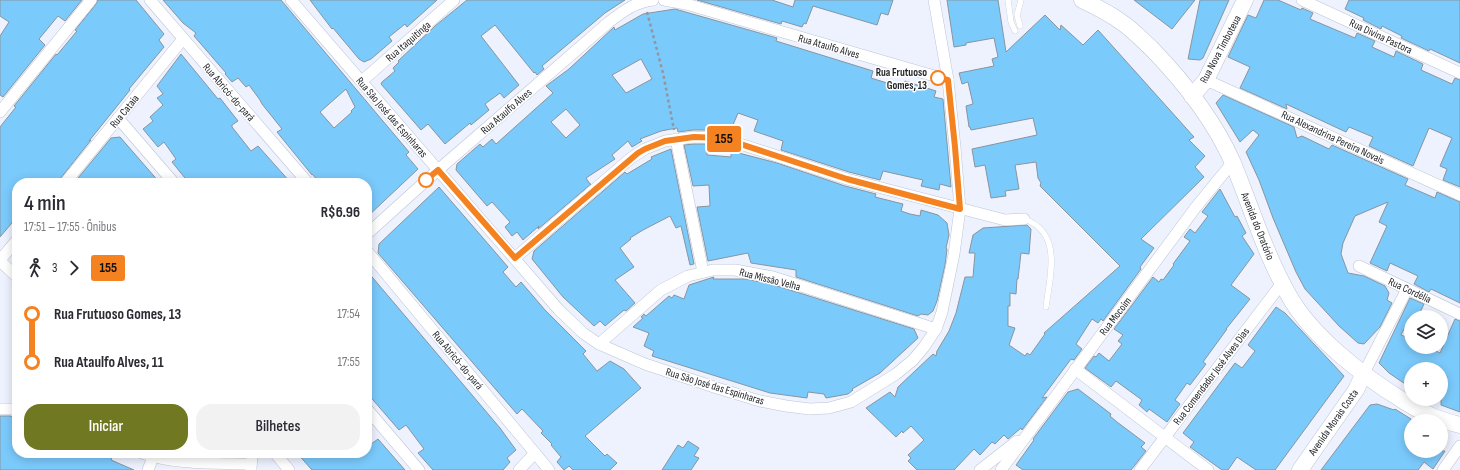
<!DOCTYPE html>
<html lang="pt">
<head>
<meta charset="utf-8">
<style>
  :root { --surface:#fff; --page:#f2f2f3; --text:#2b2b33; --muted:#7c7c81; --accent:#717822 }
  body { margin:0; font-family:"Sofia Sans Condensed",sans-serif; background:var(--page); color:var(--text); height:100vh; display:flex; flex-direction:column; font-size:15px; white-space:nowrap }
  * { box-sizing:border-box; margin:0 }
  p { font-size:13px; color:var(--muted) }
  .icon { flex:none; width:22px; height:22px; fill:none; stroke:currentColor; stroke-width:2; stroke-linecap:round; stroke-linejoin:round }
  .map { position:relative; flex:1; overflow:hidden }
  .drawer { position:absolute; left:12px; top:178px; width:360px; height:280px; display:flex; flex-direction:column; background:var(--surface); border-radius:16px; box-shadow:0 2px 10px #0003 }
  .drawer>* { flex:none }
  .badge { padding:0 8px; border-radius:3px; font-size:14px; line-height:26px }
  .buttons { position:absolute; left:1404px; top:310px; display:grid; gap:8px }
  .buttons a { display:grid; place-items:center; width:44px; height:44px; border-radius:50%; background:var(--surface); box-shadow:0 2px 10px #0003; font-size:20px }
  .map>.badge { position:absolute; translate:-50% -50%; box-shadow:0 0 0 2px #fff }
  .legs { display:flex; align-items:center; gap:6px; height:44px; padding:0 12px; font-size:13px }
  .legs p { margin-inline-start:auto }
  .overview { display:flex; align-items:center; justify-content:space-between; height:68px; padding:0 12px }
  h1 { font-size:22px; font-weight:600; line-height:30px }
  .action { display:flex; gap:8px; margin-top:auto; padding:8px 12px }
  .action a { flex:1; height:46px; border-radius:16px; background:var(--accent); color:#fff; font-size:16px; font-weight:600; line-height:46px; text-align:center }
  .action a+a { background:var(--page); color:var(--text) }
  ul { padding:0 12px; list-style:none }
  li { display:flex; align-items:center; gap:14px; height:48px; font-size:15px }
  li i { display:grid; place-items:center; width:6px; height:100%; margin:0 5px; background:currentColor }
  li i::after { content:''; width:10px; height:10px; margin:-5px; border:3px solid; border-radius:50%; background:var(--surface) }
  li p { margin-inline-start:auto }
  li:first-child i { background:linear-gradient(#0000 50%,currentColor 0) }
  li:last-child i { background:linear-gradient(currentColor 50%,#0000 0) }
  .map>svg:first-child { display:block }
  .building { fill:#7bcafc; stroke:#87959f; fill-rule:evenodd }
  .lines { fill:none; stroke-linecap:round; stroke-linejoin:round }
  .lane-casing { stroke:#bec4d3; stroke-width:6 }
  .street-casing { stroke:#bec4d3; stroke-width:12 }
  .secondary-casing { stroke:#bec4d3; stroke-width:17 }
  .path { stroke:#92969f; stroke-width:2.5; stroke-dasharray:3 3; stroke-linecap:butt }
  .lane { stroke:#fff; stroke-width:5.5 }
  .street { stroke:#fff; stroke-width:11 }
  .secondary { stroke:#fff; stroke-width:16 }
  .line-1-casing { stroke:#fff; stroke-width:9 }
  .line-1 { stroke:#f58220; stroke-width:6 }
  .stop-1-dot { fill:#fff; stroke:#f58220; stroke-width:2 }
  .labels { text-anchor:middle; stroke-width:3; stroke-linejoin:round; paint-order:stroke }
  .street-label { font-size:11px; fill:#1f2227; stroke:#fff }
  .stop-label { font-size:11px; font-weight:bold; fill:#1f2227; stroke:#fff; text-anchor:end }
</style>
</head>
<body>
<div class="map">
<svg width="1460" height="470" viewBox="0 0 1460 470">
  <rect width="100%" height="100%" fill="#edf2fe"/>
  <g class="building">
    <polygon points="0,0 82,0 65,21 58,16 39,39 45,45 3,97 0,95 0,36 9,22 0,16"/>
    <polygon points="98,0 136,0 164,34 159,40 164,47 129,89 130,90 89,141 91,140 60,179 58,183 17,183 17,217 0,237 0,127 16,107 14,106 56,54 57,55 77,31 75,30 96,4"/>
    <path d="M163,0H281L409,152L406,155L418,169L367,217V183H320L312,174V175L277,132L282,129L262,104L260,100L249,85L246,87L238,78L232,82L225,74L226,73L194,36L196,33L183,23ZM346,89L355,107L351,111L352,112L334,128L320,112Z"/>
    <polygon points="310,0 437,0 407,27 405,24 389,37 392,41 371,59 364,62 359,59 333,28 332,29"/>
    <polygon points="467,0 625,0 605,13 542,66 544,69 537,75 535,72 534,73 495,25 481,36 519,85 504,98 500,93 485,104 489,110 471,125 470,123 445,144 428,124 421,130 381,84 382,82 395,71 393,68 399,62 398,61 435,26"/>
    <polygon points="697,0 772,0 793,7 795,0 893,0 888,15 881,13 877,25 813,6 806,24 804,23 802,27 782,21 781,24"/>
    <polygon points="947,0 998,0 1006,52 1045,15 1060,30 1061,25 1083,45 1098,30 1194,137 1189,140 1205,156 1195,167 1204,177 1141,239 1154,248 1140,267 1141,269 1103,321 1101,319 1098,323 1092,319 1076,344 1082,349 1074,360 1071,359 1042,398 1047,397 1022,430 1021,428 1008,439 1004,435 995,444 992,442 980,455 974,449 954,470 917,470 908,461 911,458 908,455 924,440 911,426 903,433 902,431 896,437 866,408 890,392 895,397 898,387 933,354 936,356 937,351 949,331 956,313 965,277 973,277 975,253 969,253 973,235 983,228 1027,225 1031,229 1029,254 1021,253 1018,279 1017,279 1016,294 1010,293 1010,306 1008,306 1008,326 1015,328 1009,345 1025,356 1027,353 1030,355 1045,334 1044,333 1120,266 1040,186 1041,183 1038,178 1036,162 1015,165 1019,189 1005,191 1006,196 991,198 985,165 975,167 972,149 1037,135 1033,118 971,130 970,127 969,127 966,106 973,104 968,82 962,84 959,73 994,66 992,59 998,57 994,38 966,43 966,45 954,47"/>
    <polygon points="1134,0 1195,0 1172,29"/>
    <polygon points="1200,0 1229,0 1203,58 1200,60 1188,59"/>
    <polygon points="1264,0 1278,0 1301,10 1302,8 1313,13 1310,19 1355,38 1357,33 1375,41 1372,47 1394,57 1396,51 1423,64 1421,70 1452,84 1455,78 1460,80 1460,187 1443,180 1447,169 1440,166 1452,138 1429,128 1413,166 1369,146 1373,137 1349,127 1346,132 1286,104 1287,109 1240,88 1250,67 1228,57 1248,15 1256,18"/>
    <polygon points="1349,0 1460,0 1460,63 1430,49 1429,51 1401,38 1402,36 1382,26 1381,29 1363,20 1364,18 1345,9"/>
    <path d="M675,9L777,38L776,41L873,71L871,78L903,88L905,81L936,91L934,97L943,99L951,187L940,184L939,190L921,186L923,180L883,171L880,180L849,172L781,150L783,141L754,131L758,120L738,113L730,132L706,128V130H693L678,132L677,128L661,131L640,139L642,141L632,147L628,141L612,155L615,159L586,178L590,184H591L538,229L539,226L523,240L517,232L512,236L505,227L510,222L492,202L487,206L456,170L457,164L480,144L483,147L492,139L496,144L553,93L546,86L569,69L614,27L615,30L643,14ZM641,59L652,79L626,93L612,75ZM566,109L580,125L566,138L551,122Z"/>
    <polygon points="181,54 218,99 220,98 238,121 232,125 232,127 251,151 258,146 291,183 189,183 172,162 176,159 164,142 158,147 143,129 153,121 150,117 163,105 157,98 163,94 157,86"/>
    <polygon points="1223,95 1294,127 1297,138 1302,136 1329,149 1332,145 1408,179 1405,185 1435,198 1437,192 1460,202 1460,303 1431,289 1429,292 1414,284 1418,276 1390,263 1387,271 1370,263 1387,226 1379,222 1388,202 1355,216 1343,243 1341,254 1348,273 1364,276 1385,286 1389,293 1387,300 1392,303 1380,327 1364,344 1358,343 1339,326 1305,289 1296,272 1273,218 1259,180 1246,152 1259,135 1253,130 1240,142 1216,103"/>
    <polygon points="120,137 160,183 74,183 111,138"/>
    <polygon points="694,144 707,144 707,155 731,157 731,151 777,163 845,186 876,194 875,197 903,204 901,211 910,214 920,216 921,210 938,215 947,223 949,235 946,248 947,249 945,265 937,301 933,311 928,315 921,314 918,316 796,277 796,270 751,263 748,253 708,261 697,207 710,206 709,185 693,186 684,145"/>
    <polygon points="671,149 694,264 690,265 681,226 676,228 670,216 643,230 630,238 631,239 620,248 634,267 615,280 635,303 626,311 624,310 605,326 600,321 594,326 563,297 532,259 534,251 625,172 627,174 652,159 651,157"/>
    <polygon points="439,187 508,267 503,272 516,287 521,282 545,310 586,351 583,354 597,371 610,361 624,369 641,388 585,436 605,456 607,454 617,463 610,470 573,470 569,466 564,470 557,462 561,457 551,445 552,444 541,433 543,431 522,409 517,414 378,253 379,244"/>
    <polygon points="1220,189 1235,217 1237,216 1246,233 1242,236 1254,254 1231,285 1250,299 1226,329 1227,329 1203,362 1206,364 1190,385 1187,383 1175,400 1180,404 1167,422 1149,409 1147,412 1139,405 1142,400 1116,381 1111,387 1085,368 1094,356 1096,357 1099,353 1109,361 1122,344 1118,341 1123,335 1114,329 1153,277 1159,282 1161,279 1163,280 1174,265 1173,264 1190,241 1184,237 1190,229 1195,233 1208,216 1202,212"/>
    <polygon points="367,271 500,428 516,450 507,458 510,462 503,470 433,470 418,453 424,449 406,425 399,430 367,393"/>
    <polygon points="714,277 713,279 746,279 771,284 914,329 918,338 880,373 852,389 853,390 848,394 826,398 824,394 808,392 807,398 770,393 652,356 654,351 644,346 649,333 633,327 643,318 641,317 644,314 646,316 669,296 672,298 674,295 684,299 689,285"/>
    <polygon points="1410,298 1424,304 1418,317 1410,317 1401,335 1411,339 1411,347 1428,347 1440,353 1455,319 1460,321 1460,412 1441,405 1441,391 1447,376 1441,374 1441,369 1411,369 1411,388 1389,373 1379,363"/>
    <polygon points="1276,307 1285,313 1344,376 1275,470 1256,470 1237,457 1228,470 1222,470 1190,447 1194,442 1183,433 1235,363 1242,368 1255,351 1248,345"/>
    <polygon points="1078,389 1111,414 1110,416 1117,422 1145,443 1141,447 1146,451 1131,470 1023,470 1016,465 1034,440 1033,439 1068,392"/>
    <polygon points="1377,404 1394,410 1395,409 1411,419 1411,451 1445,451 1433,469 1424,462 1418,470 1321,470 1370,405"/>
    <polygon points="0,416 10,416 17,418 17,453 72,453 76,455 77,453 114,453 111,460 134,470 0,470"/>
    <polygon points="378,439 405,470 312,470 297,453 367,453 367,447"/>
    <polygon points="688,441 699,448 694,456 699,458 691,470 662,470 678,445 683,448"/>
  </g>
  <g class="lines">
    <defs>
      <g id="lane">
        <polyline points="1008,0 1011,22 1015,31"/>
        <polyline points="1020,26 1017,15 1021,0"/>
        <path d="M1024,219C1063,232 1050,276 1046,307"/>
      </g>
      <g id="street">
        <polyline points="150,0 308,183"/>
        <polyline points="291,0 558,309 583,333 599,344 645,364 717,388 760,401 786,406 810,409 829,408 851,402 896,374 913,360 924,347 936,329 942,312 954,254 960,209 955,147 948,80 934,0"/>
        <polyline points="664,0 686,4 948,80"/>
        <polyline points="1302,0 1460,73"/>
        <polyline points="1206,80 1460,195"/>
        <polyline points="362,81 454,0"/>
        <polyline points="0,112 91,0"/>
        <polyline points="118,118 174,183"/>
        <polyline points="676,139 703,272"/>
        <polyline points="65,183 183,39"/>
        <path d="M367,234L438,170L609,22C622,12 635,2 653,0"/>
        <polyline points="367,251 549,470"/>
        <polyline points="515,258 631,158 645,149 665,141 694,137 722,138 847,179 1005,220 1024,219"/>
        <polyline points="0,260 17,240"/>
        <polyline points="0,261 17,277"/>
        <polyline points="1359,266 1460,314"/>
        <polyline points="599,344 661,290 688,276 713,270 735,270 773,277 936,329"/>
        <polyline points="1075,369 1208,470"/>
        <polyline points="1364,373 1407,289"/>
        <polyline points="0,409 17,409"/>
        <polyline points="367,409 419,470"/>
        <path d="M142,453C176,465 215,463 251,464"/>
        <polyline points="275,453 289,470"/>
        <polyline points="148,470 153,457"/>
        <polyline points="251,470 252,453"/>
        <polyline points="519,470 535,453"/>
        <polyline points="980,470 1017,441"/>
        <polyline points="1001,470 1196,207 1232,163"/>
        <polyline points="1140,470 1282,283"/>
        <polyline points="1443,470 1460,446"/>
      </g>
      <g id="secondary">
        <path d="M1082,0C1097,7 1111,14 1124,24C1134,31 1142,40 1151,48C1184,82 1214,120 1233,163C1251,207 1265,253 1288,294C1310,335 1363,376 1402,400C1409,404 1416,409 1423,412C1435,418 1447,422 1460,425"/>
        <polyline points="1192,96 1206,80 1245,0"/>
        <polyline points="1300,470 1356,390 1364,373"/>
      </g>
    </defs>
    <use href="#lane" class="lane-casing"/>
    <use href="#street" class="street-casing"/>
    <use href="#secondary" class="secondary-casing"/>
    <polyline class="path" points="647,12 663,73 674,130"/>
    <use href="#lane" class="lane"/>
    <use href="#street" class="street"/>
    <use href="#secondary" class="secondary"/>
  </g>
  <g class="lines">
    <defs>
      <polyline id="line-1" points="426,180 438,170 515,258 638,153 645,149 665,141 694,137 722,138 847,179 960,209 955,147 948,80 938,78"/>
    </defs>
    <use href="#line-1" class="line-1-casing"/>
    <use href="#line-1" class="line-1"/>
  </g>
  <g class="stop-1-dot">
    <circle cx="938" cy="78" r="7"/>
    <circle cx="426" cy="180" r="7"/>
  </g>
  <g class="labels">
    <g class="street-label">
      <text transform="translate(1381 36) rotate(25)" y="4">Rua Divina Pastora</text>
      <text transform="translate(408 41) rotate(-41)" y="4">Rua Itaquitinga</text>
      <text transform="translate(829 46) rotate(16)" y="4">Rua Ataulfo Alves</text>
      <text transform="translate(1220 49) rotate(-62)" y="4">Rua Nova Timboteua</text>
      <text transform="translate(229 92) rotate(49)" y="4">Rua Abricó-do-pará</text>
      <text transform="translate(124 111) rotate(-51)" y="4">Rua Cataia</text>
      <text transform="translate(506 111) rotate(-41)" y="4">Rua Ataulfo Alves</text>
      <text transform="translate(392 117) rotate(49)" y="4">Rua São José das Espinharas</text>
      <text transform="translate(1333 137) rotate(25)" y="4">Rua Alexandrina Pereira Novais</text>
      <text transform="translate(1258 226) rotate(68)" y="4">Avenida do Oratório</text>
      <text transform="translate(770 279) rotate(14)" y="4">Rua Missão Velha</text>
      <text transform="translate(1410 290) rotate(25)" y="4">Rua Cordélia</text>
      <text transform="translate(1115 316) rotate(-53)" y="4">Rua Mocoim</text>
      <text transform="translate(458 360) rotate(50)" y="4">Rua Abricó-do-pará</text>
      <text transform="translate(1211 376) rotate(-53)" y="4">Rua Comendador José Alves Dias</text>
      <text transform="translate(715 386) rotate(17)" y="4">Rua São José das Espinharas</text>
      <text transform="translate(1333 422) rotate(-55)" y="4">Avenida Morais Costa</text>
    </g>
    <g class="stop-label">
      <text x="927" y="76">Rua Frutuoso<tspan x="927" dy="13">Gomes, 13</tspan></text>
    </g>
  </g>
</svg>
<div class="buttons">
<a><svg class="icon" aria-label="layers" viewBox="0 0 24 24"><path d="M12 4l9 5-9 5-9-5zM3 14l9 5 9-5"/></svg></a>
<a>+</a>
<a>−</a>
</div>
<b class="badge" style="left:724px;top:139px;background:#f58220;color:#111">155</b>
<section class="drawer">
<div class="overview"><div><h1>4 min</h1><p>17:51 – 17:55 · Ônibus</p></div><b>R$6.96</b></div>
<div class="legs"><svg class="icon" aria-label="walk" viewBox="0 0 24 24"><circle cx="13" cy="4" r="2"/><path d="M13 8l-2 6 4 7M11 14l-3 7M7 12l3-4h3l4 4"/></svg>3<svg class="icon" aria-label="forward" viewBox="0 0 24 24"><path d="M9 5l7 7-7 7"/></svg><b class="badge" style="background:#f58220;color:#111">155</b></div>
<ul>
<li><i style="color:#f58220"></i><b>Rua Frutuoso Gomes, 13</b><p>17:54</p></li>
<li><i style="color:#f58220"></i><b>Rua Ataulfo Alves, 11</b><p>17:55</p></li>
</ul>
<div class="action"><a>Iniciar</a><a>Bilhetes</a></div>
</section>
</div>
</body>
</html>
